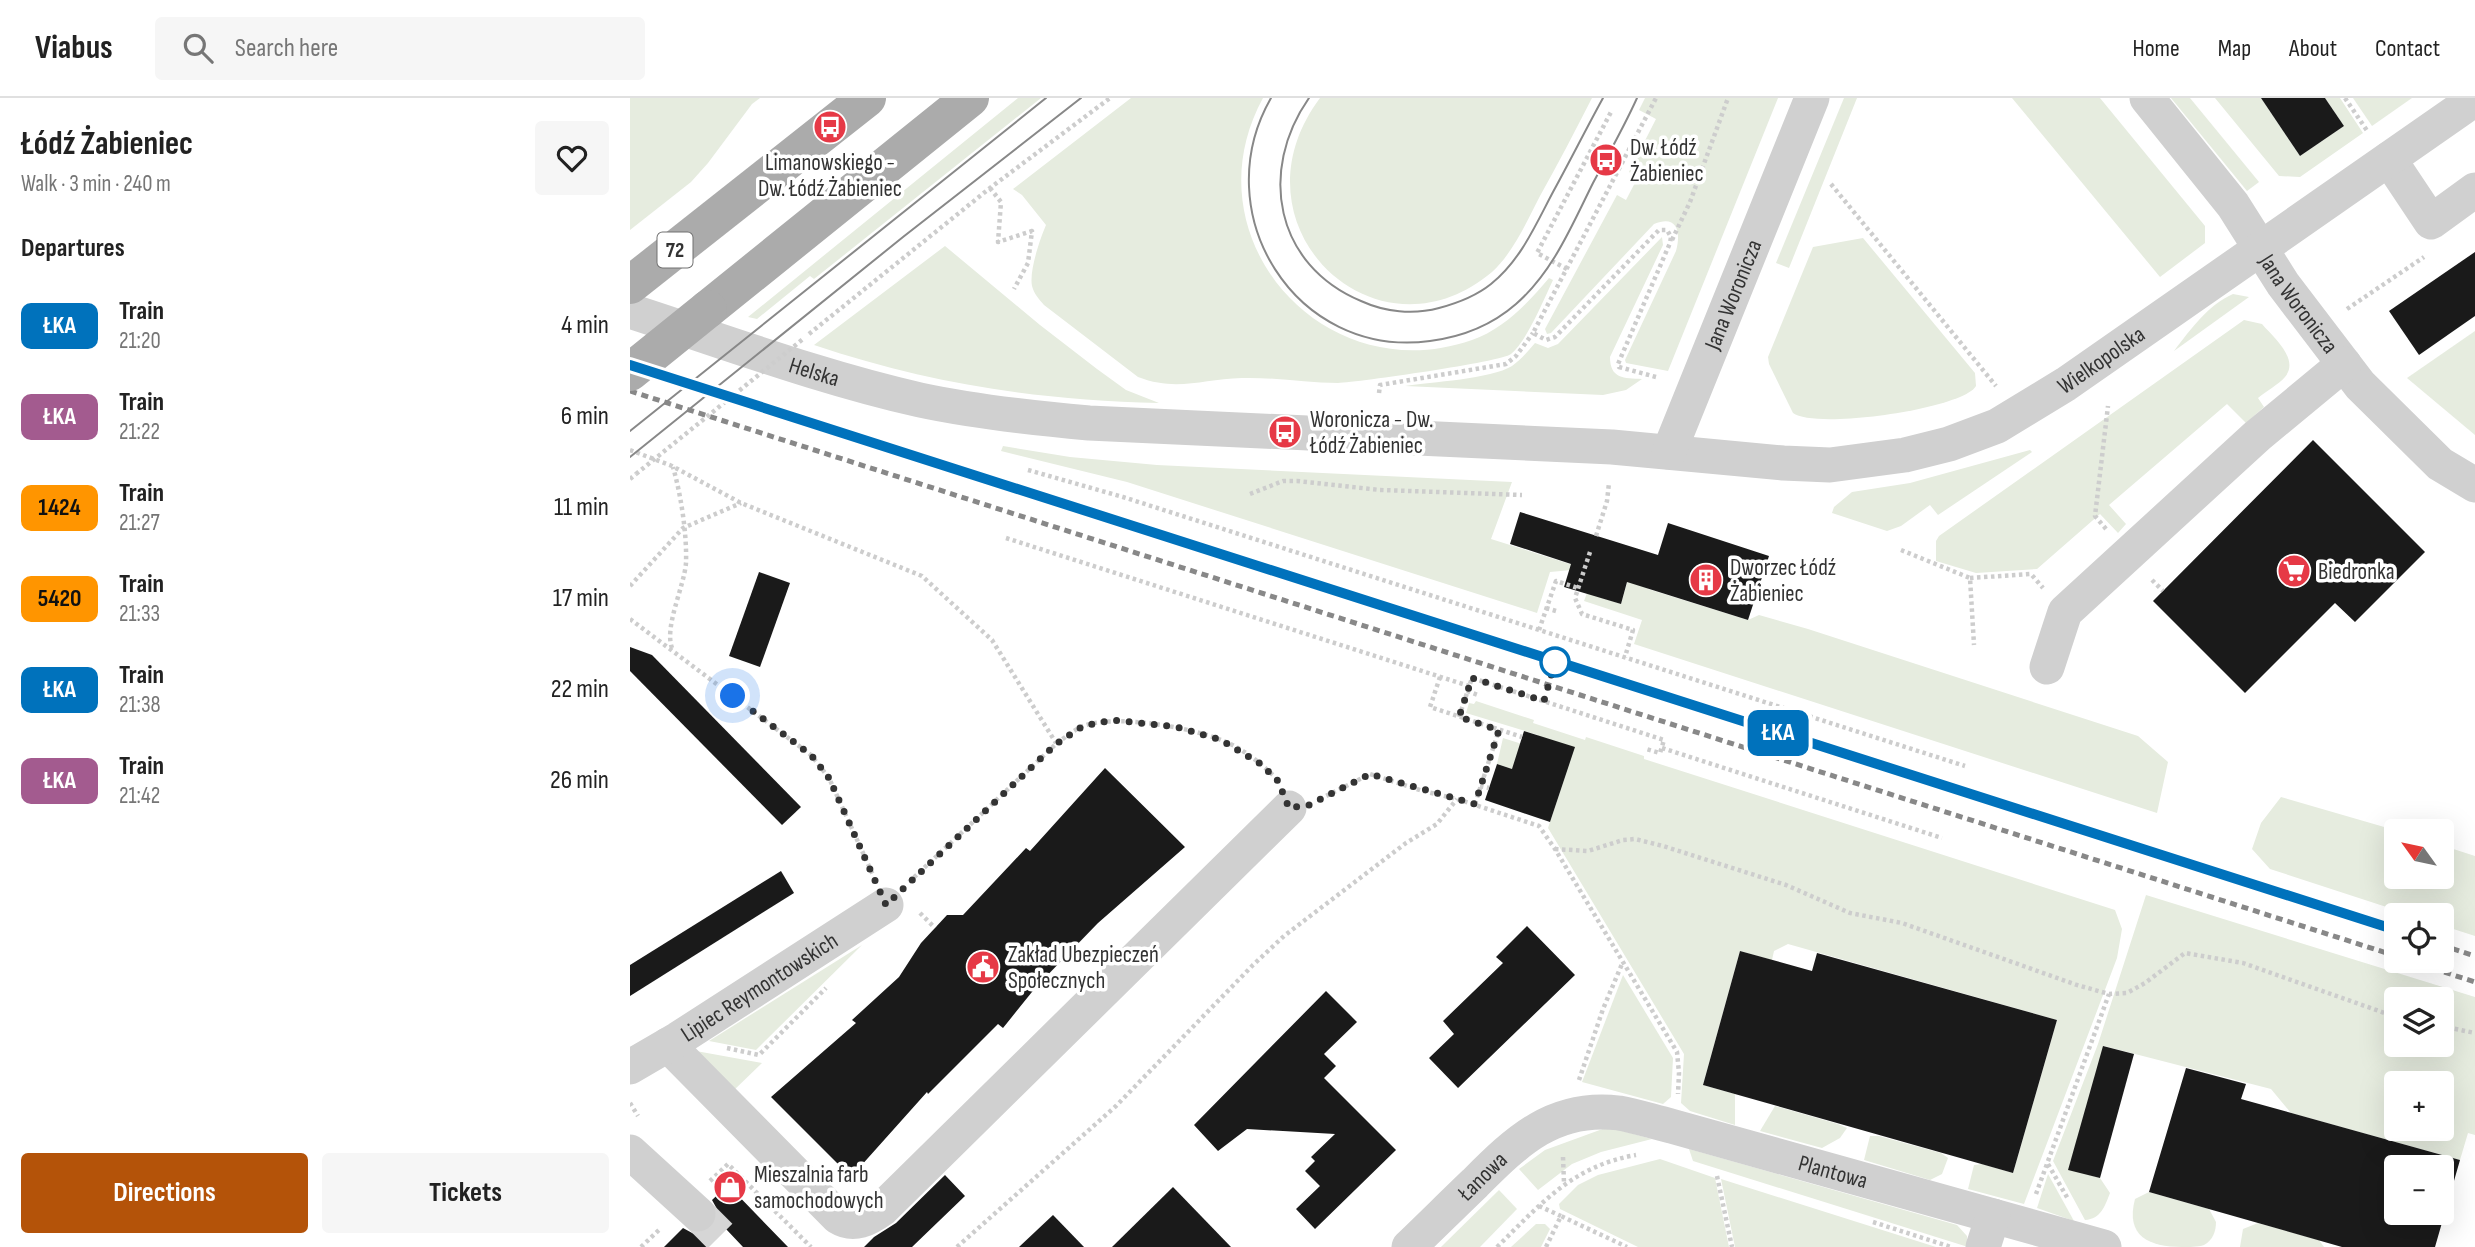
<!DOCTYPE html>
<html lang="en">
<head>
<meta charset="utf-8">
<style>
  :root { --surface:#fff; --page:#f6f6f6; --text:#222; --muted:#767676; --line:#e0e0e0; --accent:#b45309 }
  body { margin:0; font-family:"Sofia Sans Condensed",sans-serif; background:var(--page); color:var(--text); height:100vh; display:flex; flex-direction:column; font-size:26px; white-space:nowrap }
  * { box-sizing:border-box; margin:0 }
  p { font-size:23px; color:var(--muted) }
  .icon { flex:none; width:38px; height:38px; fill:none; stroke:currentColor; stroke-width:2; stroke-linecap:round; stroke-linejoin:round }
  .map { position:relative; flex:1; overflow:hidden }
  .drawer { display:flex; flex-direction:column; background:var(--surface); width:630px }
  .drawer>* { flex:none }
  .badge { padding:0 14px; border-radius:10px; font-size:24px; line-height:46px }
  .needle { width:46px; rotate:303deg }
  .buttons { position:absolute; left:1754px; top:721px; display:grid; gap:14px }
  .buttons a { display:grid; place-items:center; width:70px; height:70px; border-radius:7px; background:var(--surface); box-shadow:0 7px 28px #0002; font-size:35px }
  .you { position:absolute; width:35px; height:35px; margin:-18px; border:5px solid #fff; border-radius:50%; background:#1a73e8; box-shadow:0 0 0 10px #1a73e833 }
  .map>.badge { position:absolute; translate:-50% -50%; box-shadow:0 0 0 4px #fff }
  h2 { padding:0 21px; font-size:26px; line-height:63px }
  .round { display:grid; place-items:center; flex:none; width:74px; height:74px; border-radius:7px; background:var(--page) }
  .overview { display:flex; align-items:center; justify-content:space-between; height:119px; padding:0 21px }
  h1 { font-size:33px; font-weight:700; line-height:52px }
  .button { display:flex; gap:14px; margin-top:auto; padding:14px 21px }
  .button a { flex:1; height:80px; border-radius:7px; background:var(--accent); color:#fff; font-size:28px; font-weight:700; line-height:80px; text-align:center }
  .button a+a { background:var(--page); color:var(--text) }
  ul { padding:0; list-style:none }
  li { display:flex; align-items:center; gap:21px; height:91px; padding:0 21px }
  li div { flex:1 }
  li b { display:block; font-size:26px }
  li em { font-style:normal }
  li .badge { min-width:77px; font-weight:700; text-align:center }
  header { display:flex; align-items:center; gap:42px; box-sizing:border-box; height:98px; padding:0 35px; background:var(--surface); border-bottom:2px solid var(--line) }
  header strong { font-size:33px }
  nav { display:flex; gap:38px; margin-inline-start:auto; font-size:24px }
  .search { width:490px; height:63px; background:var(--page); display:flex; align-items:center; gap:18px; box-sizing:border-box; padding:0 24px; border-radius:7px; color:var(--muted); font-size:26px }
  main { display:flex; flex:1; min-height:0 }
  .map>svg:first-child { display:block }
  .green { fill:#e6ecdf; fill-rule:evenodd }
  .building { fill:#1a1a1a; fill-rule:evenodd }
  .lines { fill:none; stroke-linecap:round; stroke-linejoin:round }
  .minor-tunnel { stroke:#d6d6d6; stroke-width:35; stroke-dasharray:35 18; stroke-linecap:butt }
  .path { stroke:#cdcdcd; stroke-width:4.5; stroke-dasharray:3.5 3.5; stroke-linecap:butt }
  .minor { stroke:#d0d0d0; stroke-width:35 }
  .major { stroke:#ababab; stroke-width:38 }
  .tram { stroke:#888; stroke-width:2 }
  .rail { stroke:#888; stroke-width:5; stroke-dasharray:7 5; stroke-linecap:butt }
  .path-bridge { stroke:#cdcdcd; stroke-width:4.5; stroke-dasharray:3.5 3.5; stroke-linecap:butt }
  .major-bridge { stroke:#ababab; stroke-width:38 }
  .line-casing { stroke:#fff; stroke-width:16 }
  .line { stroke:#0072bc; stroke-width:10 }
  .walk { stroke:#333; stroke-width:7; stroke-dasharray:0 12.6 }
  .stop-dot { fill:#fff; stroke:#0072bc; stroke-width:3.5 }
  .labels { text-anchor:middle; stroke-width:7; stroke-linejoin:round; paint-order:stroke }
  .shield { fill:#fff; stroke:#707070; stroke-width:2 }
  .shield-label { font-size:21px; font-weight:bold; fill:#333 }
  .poi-label { font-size:23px; fill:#333; stroke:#fff; text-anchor:start }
  .street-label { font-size:23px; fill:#333; stroke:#fff }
</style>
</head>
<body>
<header>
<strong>Viabus</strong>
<div class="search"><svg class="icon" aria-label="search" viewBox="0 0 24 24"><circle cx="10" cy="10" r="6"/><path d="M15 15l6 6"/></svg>Search here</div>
<nav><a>Home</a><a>Map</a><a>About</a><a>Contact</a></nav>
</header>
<main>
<section class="drawer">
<div class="overview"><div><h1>Łódź Żabieniec</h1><p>Walk · 3 min · 240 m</p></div><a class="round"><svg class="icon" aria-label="heart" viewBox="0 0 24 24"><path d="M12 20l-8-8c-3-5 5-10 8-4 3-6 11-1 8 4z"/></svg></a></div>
<h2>Departures</h2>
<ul>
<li><span class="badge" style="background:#0072bc;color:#fff">ŁKA</span><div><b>Train</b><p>21:20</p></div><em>4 min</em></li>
<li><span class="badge" style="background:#a35b8f;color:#fff">ŁKA</span><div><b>Train</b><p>21:22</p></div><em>6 min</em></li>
<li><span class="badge" style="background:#ff9500;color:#111">1424</span><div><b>Train</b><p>21:27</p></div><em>11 min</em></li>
<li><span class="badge" style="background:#ff9500;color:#111">5420</span><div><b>Train</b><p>21:33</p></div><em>17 min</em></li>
<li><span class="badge" style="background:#0072bc;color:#fff">ŁKA</span><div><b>Train</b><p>21:38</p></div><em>22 min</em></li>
<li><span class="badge" style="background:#a35b8f;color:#fff">ŁKA</span><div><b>Train</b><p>21:42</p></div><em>26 min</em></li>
</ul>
<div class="button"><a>Directions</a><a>Tickets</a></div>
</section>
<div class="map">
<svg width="1845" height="1149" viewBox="0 0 1845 1149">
  <rect width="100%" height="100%" fill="#fff"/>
  <g class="green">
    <polygon points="0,0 130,0 122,6 78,65 61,84 0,132"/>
    <polygon points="388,0 411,0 184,181 180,178 127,221 118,219"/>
    <path d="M501,0H633C557,139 693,294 842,242C874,231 898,205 919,180L923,182C914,201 897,243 881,256C871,264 729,284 708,285C676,285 644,279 612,280C572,281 547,294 508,279L414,207C409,201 404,196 402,188C399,173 410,141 416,127L392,97L383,91Z"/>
    <path d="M690,0H962C945,33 928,66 910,98C897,123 883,155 862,174C746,272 595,127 690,0Z"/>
    <path d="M1015,0H1148L1038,273L996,265L995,262L1046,153C1051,135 1048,116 1024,126L921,235L917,236L915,231L987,97L996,102L1008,79L999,74L1026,21L1009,12Z"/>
    <polygon points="1214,0 1227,0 1159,170 1146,165"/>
    <polygon points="1382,0 1470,0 1575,128 1575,145 1530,179"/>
    <polygon points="1541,0 1560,0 1629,84 1617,93"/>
    <polygon points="1585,0 1631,0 1670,58 1714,28 1695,0 1710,0 1733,35 1670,79 1649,78"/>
    <polygon points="1723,0 1782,0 1742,28"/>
    <path d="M1032,139L1033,147L980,259C980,281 994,280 1012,281L996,292L973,297L775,288C801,284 861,281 882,268C891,262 898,253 905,245L918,250L928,246Z"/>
    <path d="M1233,140L1345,275L1346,288C1333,311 1185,332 1163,315L1139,266L1138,259L1183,149Z"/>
    <path d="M315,148L410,227L467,271L496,292L529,305C406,302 301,286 184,247Z"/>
    <path d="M1603,196L1619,199L1544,253C1560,232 1578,207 1603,196Z"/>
    <path d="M1614,222L1632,226C1643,239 1670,261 1655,279C1648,287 1636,293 1628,300L1634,309L1616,325L1597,306L1479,407L1496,426L1488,435L1470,416L1407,471L1346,475L1306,463V443L1309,438Z"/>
    <polygon points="1845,233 1845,337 1777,280"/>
    <polygon points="373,348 440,359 527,367 882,384 861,441 943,467 942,472 920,474 907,515 497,384 371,353"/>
    <polygon points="1400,352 1402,354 1308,417 1300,407 1271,428 1257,433 1202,415 1204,409 1222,394 1280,385"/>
    <polygon points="1002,467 1018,491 1118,522 1129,517 1178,531 1508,638 1538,664 1527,715 1004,546 1012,522 954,503 957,495 991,506"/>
    <polygon points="846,603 904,622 903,625 955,642 956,639 1014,658 1014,661 1485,812 1492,831 1487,860 1394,1106 1338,1091 1344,1067 1352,1066 1383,1075 1427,922 1158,846 1144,853 1142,862 1110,853 1073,987 1105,996 1105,1027 1060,1013 1051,1005 1054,956 918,730 936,675 896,676 867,666 873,640 905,650 908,637 836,615 839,605 844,606"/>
    <polygon points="1651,699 1768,733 1766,733 1766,779 1811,779 1811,747 1845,758 1845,838 1811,827 1811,817 1781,817 1640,771 1622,751 1631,725"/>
    <path d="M1516,797L1845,899V1037L1838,1035L1830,1062L1661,1015L1641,991L1474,948L1439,1071L1470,1080L1480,1095C1475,1108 1471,1121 1455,1122L1423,1063L1468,946ZM1766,901H1811V947H1766ZM1766,985H1811V1031H1766Z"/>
    <polygon points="232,847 126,952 79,943"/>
    <polygon points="993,877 1043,960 1041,999 1033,1006 952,984"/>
    <polygon points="66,953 132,965 102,994"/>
    <polygon points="1145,1008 1208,1026 1217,1030 1210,1040 1192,1050 1130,1033"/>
    <polygon points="978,1029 1022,1041 971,1054 942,1066 908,1092 889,1071 915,1052"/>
    <polygon points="1240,1038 1249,1038 1311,1055 1318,1060 1312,1076 1300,1082 1234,1062"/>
    <polygon points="1059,1051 1327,1127 1337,1138 1338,1149 1063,1063"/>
    <polygon points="1030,1061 1085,1080 1099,1149 1008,1149 930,1111 929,1106 948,1087 968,1077"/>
    <polygon points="1418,1076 1444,1123 1407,1110"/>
    <polygon points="1091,1081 1306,1149 1105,1149"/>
    <polygon points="869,1092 887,1111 850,1149 811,1149"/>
    <path d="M1519,1094L1579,1111L1586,1124C1586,1133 1583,1142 1574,1147C1568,1149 1559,1149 1552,1149C1519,1149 1495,1138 1505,1101Z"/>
    <polygon points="1628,1125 1689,1142 1694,1149 1610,1149 1613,1131"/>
    <polygon points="906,1126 915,1126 920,1131 911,1149 881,1149"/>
  </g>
  <g class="building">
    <polygon points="1631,0 1695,0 1714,28 1670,58"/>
    <polygon points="1845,154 1845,218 1789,257 1759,213"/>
    <polygon points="1683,342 1795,454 1725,524 1705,505 1615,595 1523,503"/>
    <polygon points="890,414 1028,457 1038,425 1139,458 1118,522 997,484 991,506 934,489 941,466 880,446"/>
    <polygon points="129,474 160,485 130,569 99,558"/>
    <polygon points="0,549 22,557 171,709 152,727 0,573"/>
    <polygon points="894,633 945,649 920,724 855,702 867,666 882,671"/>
    <polygon points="475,670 555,749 468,825 406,889 373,930 368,926 298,996 297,994 221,1079 141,999 226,925 222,922 269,879 291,845 317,817 333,817 396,750 400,753"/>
    <polygon points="151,773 164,795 0,898 0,867"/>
    <polygon points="897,828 945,877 828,990 799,960 824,936 813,923 873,865 866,859"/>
    <polygon points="1110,853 1182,873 1187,855 1427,922 1383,1075 1073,987"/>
    <polygon points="696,893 727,924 694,956 706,968 694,980 766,1052 685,1131 666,1111 690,1088 675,1073 685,1063 681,1059 705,1036 617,1031 588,1053 564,1027"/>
    <polygon points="1473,948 1504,956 1470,1080 1438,1072"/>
    <path d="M1556,970L1616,986L1611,1001L1830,1062L1805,1149H1712L1519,1094ZM1766,1069H1811V1115H1766Z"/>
    <polygon points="315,1077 335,1098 282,1149 234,1149 244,1139 266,1125"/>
    <polygon points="98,1087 158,1149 113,1149 96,1131 78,1149 34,1149 53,1130 64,1136 75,1135 82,1130 88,1120 87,1111 82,1102"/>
    <polygon points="543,1089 601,1149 482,1149"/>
    <polygon points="423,1117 454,1149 389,1149"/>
  </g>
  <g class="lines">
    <polyline class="minor-tunnel" points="68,1116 90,1138"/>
    <g class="path">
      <polyline points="1715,0 1738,34"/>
      <polyline points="1201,86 1366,288"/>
      <polyline points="360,90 371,104 368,144 402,133 398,165 384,191"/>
      <polyline points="1042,142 1060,104 1098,0"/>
      <polyline points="937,171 907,155 981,14"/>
      <polyline points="1717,211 1794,159"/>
      <polyline points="179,236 360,90 480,0"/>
      <polyline points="1026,279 989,269 988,266 1040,145 1041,139 1037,132 1029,132 1024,137 925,239 916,242 903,235 1026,0"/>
      <polyline points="749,295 750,287 876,266 886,258 903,235"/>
      <polyline points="0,352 42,368 111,405 292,478 362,542 426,645"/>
      <polyline points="398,372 493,399 1335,668"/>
      <polyline points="0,381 6,376"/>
      <polyline points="620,396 653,383 667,383 750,392 892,397"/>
      <polyline points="1476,431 1465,418 1478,308"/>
      <polyline points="966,438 977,403 979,385"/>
      <polyline points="376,440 839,588"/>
      <polyline points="1271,452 1340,480 1344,547"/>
      <polyline points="960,454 945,500 952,516 1003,532 995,559"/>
      <polyline points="1340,480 1401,476 1413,490"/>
      <polyline points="1522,482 1533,493"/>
      <polyline points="0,488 53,430 111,405"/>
      <polyline points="916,510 926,513"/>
      <polyline points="0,521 181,657 199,680 243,777"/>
      <polyline points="909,532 926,483 948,490"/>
      <path d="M42,550C34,529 54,489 56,465C57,436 51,397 43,369"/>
      <polyline points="810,579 800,609 892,639"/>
      <polyline points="837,593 848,597"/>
      <polyline points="829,619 842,580 1034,642 1030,655 1016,651"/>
      <polyline points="1032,650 1312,740"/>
      <polyline points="850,688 859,690"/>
      <polyline points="690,701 740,676 793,693 827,701 909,728 925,751 1047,954 1049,975 1048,996"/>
      <polyline points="845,706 869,632"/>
      <polyline points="925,751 958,753 993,742 1005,741 1033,748 1156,787 1220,815 1272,825 1447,887 1479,896 1497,895 1515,885 1555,855 1613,865 1766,919"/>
      <path d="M279,784L426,646C434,640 444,632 453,628C485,616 559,629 591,642C611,649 629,664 644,678"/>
      <polyline points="290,815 305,830"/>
      <polyline points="1811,928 1845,935"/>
      <polyline points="97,950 129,957 196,890"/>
      <polyline points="949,982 973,911 992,866"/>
      <polyline points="0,1005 8,1018"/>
      <polyline points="933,1059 934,1085"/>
      <polyline points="1418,1066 1438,1101"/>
      <polyline points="1087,1078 1102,1149"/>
      <polyline points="80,1083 98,1066 181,1149"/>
      <polyline points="1406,1096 1479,896"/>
      <polyline points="909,1108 931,1118"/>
      <polyline points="1243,1124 1321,1149"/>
      <polyline points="11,1149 31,1130"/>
      <polyline points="327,1149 486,1008 623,867 654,838 776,745 807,726 827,701"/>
      <path d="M867,1149C911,1106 942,1068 1006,1057"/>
      <polyline points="916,1149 931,1118 997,1149"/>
    </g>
    <g class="minor">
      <path id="s1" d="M1517,0L1603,107L1653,186L1730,287L1810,366L1845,387"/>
      <polyline points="1759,61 1801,124 1845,92"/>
      <path id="s2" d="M0,213C96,244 192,280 290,302C346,314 402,320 459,325L982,349L1153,365L1200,367L1275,357L1319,346L1367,328L1436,286L1845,1"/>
      <path id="s3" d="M1039,354L1182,0"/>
      <polyline points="1417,569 1435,514 1627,338 1714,266"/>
      <path d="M38,947L208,1119C224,1129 238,1121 252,1111L659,710"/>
      <path id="s4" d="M0,969L48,941L256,807"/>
      <polyline points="0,1054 68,1116"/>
      <path id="s5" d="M779,1149C801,1128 823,1106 845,1085C887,1043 924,1007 989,1015C1006,1018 1024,1024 1041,1028L1474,1149"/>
      <polyline points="1353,1149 1363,1118"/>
    </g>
    <g class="major">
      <polyline points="0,187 237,0"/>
      <polyline points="78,211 340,0"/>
    </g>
    <g class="tram">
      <path d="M641,0C575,115 665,261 800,243C831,239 862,227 886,206C923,174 942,127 963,85C978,57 994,29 1007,0"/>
      <path d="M679,0C628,73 645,167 731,203C755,214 783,217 809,210C828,205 846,198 861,186C891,162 906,126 923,94C940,63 956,31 973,0"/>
      <polyline points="0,333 416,0"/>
      <polyline points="0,359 273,139 451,0"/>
    </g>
    <g class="rail">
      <polyline points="0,267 1766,832"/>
      <polyline points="0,293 1766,858"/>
      <polyline points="1811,847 1845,858"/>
      <polyline points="1780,863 1845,884"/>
    </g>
    <polyline class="path-bridge" points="6,376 173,241"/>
    <polyline class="major-bridge" points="0,274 78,211"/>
  </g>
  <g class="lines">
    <defs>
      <polyline id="line" points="0,267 1766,832"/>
    </defs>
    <use href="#line" class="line-casing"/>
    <use href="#line" class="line"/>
    <polyline class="walk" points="103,598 181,657 199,680 256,807 426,646 453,628 483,622 547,629 591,642 631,666 648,683 659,710 679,707 740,676 845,706 869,632 829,619 842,580 914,603 925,564"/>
  </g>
  <defs>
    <symbol id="bus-disc" viewBox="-11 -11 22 22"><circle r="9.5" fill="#e63946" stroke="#fff"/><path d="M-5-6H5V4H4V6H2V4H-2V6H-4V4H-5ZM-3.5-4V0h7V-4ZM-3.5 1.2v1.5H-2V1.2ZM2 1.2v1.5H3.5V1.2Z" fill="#fff"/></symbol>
    <symbol id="supermarket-disc" viewBox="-11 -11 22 22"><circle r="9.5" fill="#e63946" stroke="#fff"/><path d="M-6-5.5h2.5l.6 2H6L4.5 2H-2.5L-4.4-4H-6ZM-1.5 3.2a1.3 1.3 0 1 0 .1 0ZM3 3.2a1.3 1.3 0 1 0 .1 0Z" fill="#fff"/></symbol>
    <symbol id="building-disc" viewBox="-11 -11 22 22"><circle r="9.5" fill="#e63946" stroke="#fff"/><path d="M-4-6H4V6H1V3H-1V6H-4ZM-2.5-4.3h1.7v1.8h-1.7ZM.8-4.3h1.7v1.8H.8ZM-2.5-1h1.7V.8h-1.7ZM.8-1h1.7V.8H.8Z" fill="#fff"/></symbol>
    <symbol id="civic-disc" viewBox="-11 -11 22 22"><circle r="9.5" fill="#e63946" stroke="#fff"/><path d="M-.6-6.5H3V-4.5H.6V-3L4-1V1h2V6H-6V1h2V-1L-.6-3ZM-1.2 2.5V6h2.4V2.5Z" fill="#fff"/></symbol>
    <symbol id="shop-disc" viewBox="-11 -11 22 22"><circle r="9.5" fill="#e63946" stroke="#fff"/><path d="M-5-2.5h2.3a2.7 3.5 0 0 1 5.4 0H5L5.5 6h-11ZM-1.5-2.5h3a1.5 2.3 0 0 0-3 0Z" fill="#fff"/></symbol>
  </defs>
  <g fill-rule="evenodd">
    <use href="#bus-disc" x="181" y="10" width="38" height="38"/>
    <use href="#bus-disc" x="957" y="43" width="38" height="38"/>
    <use href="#bus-disc" x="636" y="315" width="38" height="38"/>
    <use href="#supermarket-disc" x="1645" y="454" width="38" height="38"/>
    <use href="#building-disc" x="1057" y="463" width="38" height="38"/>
    <use href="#civic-disc" x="334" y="850" width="38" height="38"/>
    <use href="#shop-disc" x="81" y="1070" width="38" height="38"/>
  </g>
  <circle class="stop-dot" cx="925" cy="564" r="14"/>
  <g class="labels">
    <rect class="shield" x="27.5" y="134.5" width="35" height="35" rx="5"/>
    <g class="shield-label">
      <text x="45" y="159">72</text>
    </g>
    <g class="poi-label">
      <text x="1000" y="57">Dw. Łódź<tspan x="1000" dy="26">Żabieniec</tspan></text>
      <text x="200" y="72" text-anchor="middle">Limanowskiego -<tspan x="200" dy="26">Dw. Łódź Żabieniec</tspan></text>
      <text x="680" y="329">Woronicza - Dw.<tspan x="680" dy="26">Łódź Żabieniec</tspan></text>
      <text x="1100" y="477">Dworzec Łódź<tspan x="1100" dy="26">Żabieniec</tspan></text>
      <text x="1688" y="481">Biedronka</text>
      <text x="378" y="864">Zakład Ubezpieczeń<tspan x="378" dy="26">Społecznych</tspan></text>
      <text x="124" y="1084">Mieszalnia farb<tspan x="124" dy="26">samochodowych</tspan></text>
    </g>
    <g class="street-label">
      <text dy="8" stroke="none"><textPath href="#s3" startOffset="170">Jana Woronicza</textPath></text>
      <text dy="8" stroke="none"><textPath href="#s1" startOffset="256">Jana Woronicza</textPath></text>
      <text dy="8" stroke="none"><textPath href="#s2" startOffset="1512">Wielkopolska</textPath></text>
      <text dy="8" stroke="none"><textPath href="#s2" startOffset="194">Helska</textPath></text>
      <text dy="8" stroke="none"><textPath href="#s4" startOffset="152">Lipiec Reymontowskich</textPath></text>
      <text dy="8" stroke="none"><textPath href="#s5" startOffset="481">Plantowa</textPath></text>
      <text dy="8" stroke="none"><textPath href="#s5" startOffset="102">Łanowa</textPath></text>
    </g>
  </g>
</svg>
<div class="buttons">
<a><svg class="needle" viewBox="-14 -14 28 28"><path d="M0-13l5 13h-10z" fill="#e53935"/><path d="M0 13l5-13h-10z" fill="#767676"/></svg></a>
<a><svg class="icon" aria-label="locate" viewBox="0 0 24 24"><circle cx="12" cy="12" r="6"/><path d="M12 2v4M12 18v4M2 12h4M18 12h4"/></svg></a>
<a><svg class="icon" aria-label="layers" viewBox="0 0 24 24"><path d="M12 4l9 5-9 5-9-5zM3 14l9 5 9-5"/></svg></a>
<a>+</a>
<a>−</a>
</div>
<div class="you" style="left:103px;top:598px"></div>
<b class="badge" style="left:1148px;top:635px;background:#0072bc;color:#fff">ŁKA</b>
</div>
</main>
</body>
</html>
